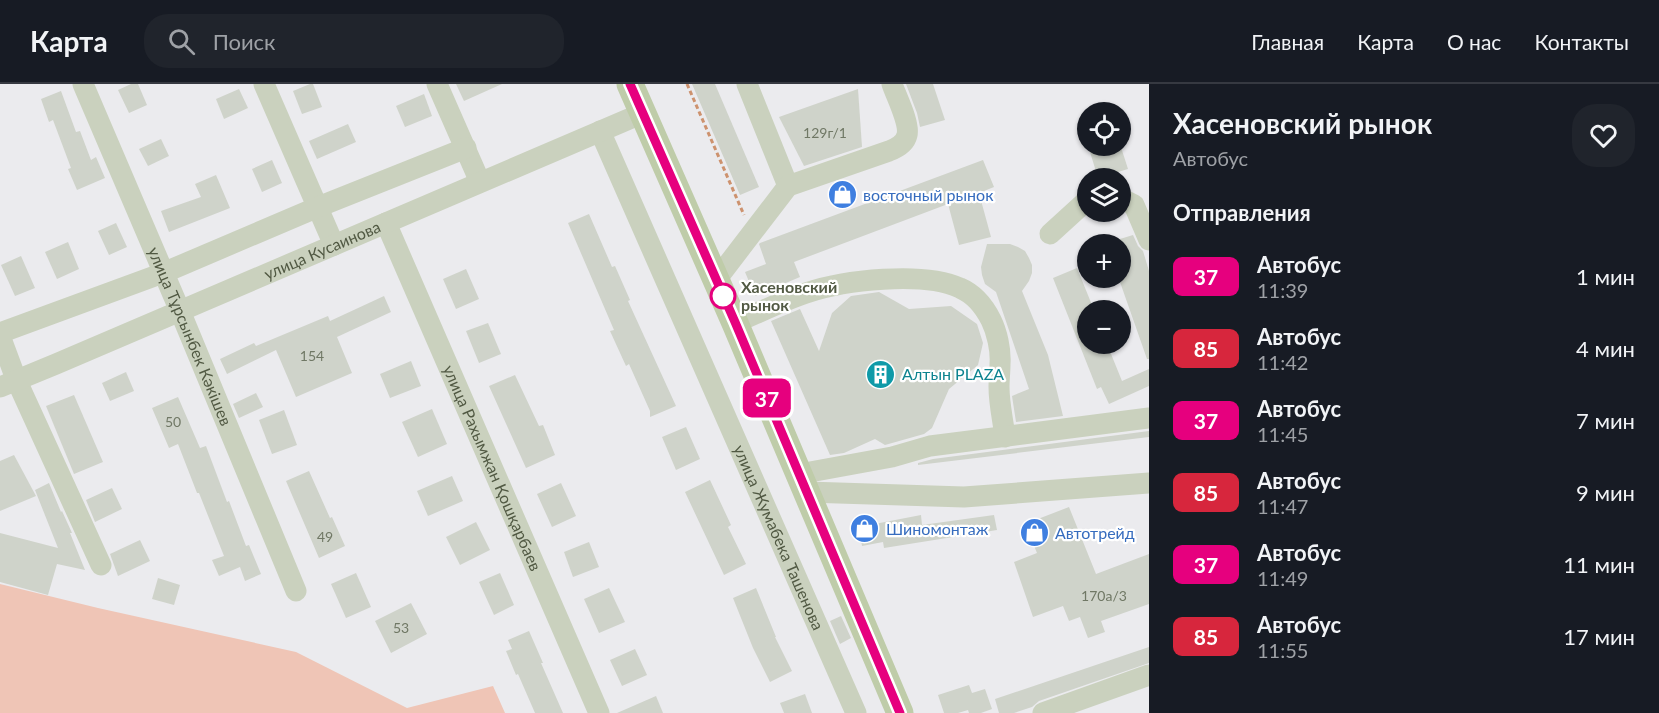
<!DOCTYPE html>
<html lang="ru">
<head>
<meta charset="utf-8">
<style>
  :root { --surface:#171b24; --page:#20242c; --text:#f1f3f6; --muted:#9ea1a6; --line:#363941 }
  body { margin:0; font-family:Lato,sans-serif; background:var(--page); color:var(--text); height:100vh; display:flex; flex-direction:column; font-size:22px; white-space:nowrap }
  * { box-sizing:border-box; margin:0 }
  p { font-size:20px; color:var(--muted) }
  .icon { flex:none; width:33px; height:33px; fill:none; stroke:currentColor; stroke-width:2; stroke-linecap:round; stroke-linejoin:round }
  .map { position:relative; flex:1; overflow:hidden }
  .sheet { display:flex; flex-direction:column; background:var(--surface); width:510px }
  .sheet>* { flex:none }
  .badge { padding:0 12px; border-radius:9px; font-size:21px; line-height:39px }
  .tools { position:absolute; left:1077px; top:18px; display:grid; gap:12px }
  .tools a { display:grid; place-items:center; width:54px; height:54px; border-radius:50%; background:var(--surface); box-shadow:0 2px 4px #0004; font-size:30px }
  .map>.badge { position:absolute; translate:-50% -50%; box-shadow:0 0 0 3px #fff }
  h2 { padding:0 24px; font-size:22px; line-height:54px }
  .round { display:grid; place-items:center; flex:none; width:63px; height:63px; border-radius:24px; background:var(--page) }
  .summary { display:flex; align-items:center; justify-content:space-between; height:102px; padding:0 24px }
  h1 { font-size:28px; font-weight:700; line-height:45px }
  ul { padding:0; list-style:none }
  li { display:flex; align-items:center; gap:18px; height:72px; padding:0 24px }
  li div { flex:1 }
  li b { display:block; font-size:22px }
  li em { font-style:normal }
  li .badge { min-width:66px; font-weight:700; text-align:center }
  header { display:flex; align-items:center; gap:36px; box-sizing:border-box; height:84px; padding:0 30px; background:var(--surface); border-bottom:2px solid var(--line) }
  header strong { font-size:28px }
  nav { display:flex; gap:33px; margin-inline-start:auto; font-size:21px }
  .search { width:420px; height:54px; background:var(--page); display:flex; align-items:center; gap:15px; box-sizing:border-box; padding:0 21px; border-radius:24px; color:var(--muted); font-size:22px }
  main { display:flex; flex:1; min-height:0 }
  .map>svg:first-child { display:block }
  .green { fill:#efc5b6 }
  .building { fill:#cfd3ca }
  .lines { fill:none; stroke-linecap:round; stroke-linejoin:round }
  .path { stroke:#cd926e; stroke-width:3; stroke-dasharray:4.5 3; stroke-linecap:butt }
  .minor { stroke:#cad1be; stroke-width:21 }
  .major { stroke:#bfcca9; stroke-width:27 }
  .line-casing { stroke:#fff; stroke-width:14 }
  .line { stroke:#e6007e; stroke-width:9 }
  .stop-dot { fill:#fff; stroke:#e6007e; stroke-width:3 }
  .labels { text-anchor:middle; stroke-width:4.5; stroke-linejoin:round; paint-order:stroke }
  .number-label { font-size:14px; fill:#707865 }
  .shop-label { font-size:16px; fill:#366cbe; stroke:#fff; text-anchor:start }
  .street-label { font-size:16px; fill:#515943; stroke:#fff }
  .stop-label { font-size:16px; font-weight:bold; fill:#515943; stroke:#fff; text-anchor:start }
  .culture-label { font-size:16px; fill:#0d838f; stroke:#fff; text-anchor:start }
</style>
</head>
<body>
<header>
<strong>Карта</strong>
<div class="search"><svg class="icon" aria-label="search" viewBox="0 0 24 24"><circle cx="10" cy="10" r="6"/><path d="M15 15l6 6"/></svg>Поиск</div>
<nav><a>Главная</a><a>Карта</a><a>О нас</a><a>Контакты</a></nav>
</header>
<main>
<div class="map">
<svg width="1149" height="629" viewBox="0 0 1149 629">
  <rect width="100%" height="100%" fill="#ebebee"/>
  <polygon class="green" points="0,500 98,524 296,568 407,624 493,602 505,629 0,629"/>
  <g class="building">
    <polygon points="131,0 138,0 147,21 129,29 118,6"/>
    <polygon points="310,0 313,0 322,23 302,30 293,7"/>
    <polygon points="456,0 502,0 464,17"/>
    <polygon points="692,0 715,0 759,103 740,111"/>
    <polygon points="906,0 933,0 945,36 920,43 917,29"/>
    <polygon points="239,5 248,24 224,35 216,15"/>
    <polygon points="858,5 862,63 804,82 779,33"/>
    <polygon points="61,7 76,48 80,47 91,76 96,73 105,94 77,106 68,85 71,84 53,36 49,38 41,15"/>
    <polygon points="424,10 432,32 405,43 396,22"/>
    <polygon points="348,40 356,58 317,75 309,57"/>
    <polygon points="161,55 169,72 148,82 139,65"/>
    <polygon points="1120,60 1128,85 1098,94 1090,68 1111,62 1120,62"/>
    <polygon points="272,76 282,99 262,108 252,85"/>
    <polygon points="983,76 994,103 979,109 991,153 959,161 948,120 794,178 800,193 755,212 745,188 766,180 759,160 760,159"/>
    <polygon points="216,91 230,124 169,148 161,127 201,113 195,100"/>
    <polygon points="589,130 612,183 615,182 630,216 628,217 676,322 650,333 650,327 629,280 626,282 610,247 614,246 568,139"/>
    <polygon points="116,139 127,163 109,171 98,147"/>
    <polygon points="1133,151 1138,162 1143,167 1149,187 1149,275 1147,275 1120,198 1120,155"/>
    <polygon points="68,158 79,185 57,195 45,168"/>
    <polygon points="987,160 1010,160 1018,163 1025,167 1029,174 1032,181 1032,189 1029,197 1022,207 1048,271 1063,332 1016,338 1012,312 1029,305 996,208 985,200 982,191 981,183"/>
    <polygon points="21,172 35,204 15,212 1,181"/>
    <polygon points="1077,184 1094,226 1088,226 1088,260 1107,260 1122,297 1149,285 1149,302 1109,320 1101,303 1097,305 1053,194"/>
    <polygon points="466,185 479,215 456,225 443,195"/>
    <polygon points="879,208 909,225 951,222 977,240 983,259 978,281 949,305 932,344 924,350 885,361 875,355 844,369 830,371 771,237 800,225 819,267 832,229 851,212"/>
    <polygon points="384,212 391,228 337,253 352,289 296,313 276,266 227,290 220,275 254,259 256,262 328,232 330,237"/>
    <polygon points="488,239 501,270 479,279 466,247"/>
    <polygon points="411,277 421,302 390,314 380,290"/>
    <polygon points="126,288 134,307 110,317 102,299"/>
    <polygon points="515,291 539,342 543,341 555,371 526,384 489,302"/>
    <polygon points="256,309 263,323 239,334 233,320"/>
    <polygon points="74,311 103,378 74,390 46,322"/>
    <polygon points="178,313 200,364 206,362 227,418 229,417 246,462 249,461 261,490 245,497 240,483 219,492 212,476 224,472 199,409 197,409 178,360 169,364 152,324"/>
    <polygon points="432,325 447,360 418,373 402,338"/>
    <polygon points="284,326 297,361 272,370 259,336"/>
    <polygon points="686,343 700,375 676,386 662,353"/>
    <polygon points="1149,347 1149,353 918,381 918,379 933,375"/>
    <polygon points="14,371 36,412 0,427 0,377"/>
    <polygon points="309,387 330,434 332,433 345,462 319,474 286,397"/>
    <polygon points="452,392 463,417 428,432 417,407"/>
    <polygon points="710,396 731,441 728,443 746,480 724,491 685,408"/>
    <polygon points="49,399 61,428 62,427 72,449 70,449 85,486 57,480 48,511 0,498 0,449 58,464 35,406"/>
    <polygon points="561,399 576,432 552,443 537,410"/>
    <polygon points="112,404 122,425 95,438 86,416"/>
    <polygon points="1069,423 1096,490 1149,470 1149,520 1101,537 1105,548 1088,554 1080,533 1069,537 1063,522 1033,533 1014,478 1037,469 1025,440"/>
    <polygon points="921,431 922,441 994,431 997,446 884,464 883,458 862,462 859,443"/>
    <polygon points="476,438 490,466 460,481 446,453"/>
    <polygon points="140,456 150,477 118,492 110,470"/>
    <polygon points="589,458 599,483 573,493 564,468"/>
    <polygon points="356,489 371,523 346,534 331,500"/>
    <polygon points="500,489 514,521 494,531 479,498"/>
    <polygon points="158,494 180,501 174,521 152,515"/>
    <polygon points="609,504 625,538 599,549 584,515"/>
    <polygon points="756,504 776,553 775,553 792,587 770,598 753,564 733,514"/>
    <polygon points="411,519 427,550 391,569 375,537"/>
    <polygon points="841,532 851,554 840,560 830,537"/>
    <polygon points="529,547 543,579 541,579 563,629 535,629 518,590 516,591 506,567 512,565 508,556"/>
    <polygon points="1149,563 1149,579 1039,617 1032,623 1014,629 999,629 995,615"/>
    <polygon points="635,565 647,591 622,602 610,576"/>
    <polygon points="969,601 972,609 985,605 992,625 981,629 969,629 968,626 958,629 944,629 938,611"/>
    <polygon points="805,610 812,629 784,629 780,619"/>
    <polygon points="656,612 663,629 617,629"/>
  </g>
  <g class="lines">
    <polyline class="path" points="687,0 744,131"/>
    <g class="minor">
      <path id="s1" d="M83,0L180,227L296,507"/>
      <polyline points="264,0 334,161"/>
      <polyline points="437,0 480,98"/>
      <polyline points="747,0 788,102"/>
      <path id="s2" d="M600,47L856,629"/>
      <polyline points="1120,114 1134,121 1149,156"/>
      <path id="s3" d="M386,139L599,629"/>
      <polyline points="1050,150 1084,119 1088,118"/>
      <path d="M716,196L788,102L889,67C897,64 905,60 907,51C910,39 896,12 892,0"/>
      <path d="M735,239C758,229 782,217 806,209C844,196 923,187 960,204C974,210 984,222 991,236C997,248 1001,266 1000,280C1000,288 999,295 999,303C999,320 1003,336 1005,353"/>
      <polyline points="0,249 163,189 318,123 466,64"/>
      <polyline points="0,252 16,295 101,481"/>
      <path id="s4" d="M0,303L56,280L643,29"/>
      <polyline points="799,390 892,373 930,362 1149,334"/>
      <polyline points="807,408 964,413 1149,399"/>
      <polyline points="1043,629 1149,591"/>
    </g>
    <polyline class="major" points="630,0 735,239 900,629"/>
  </g>
  <g class="lines">
    <defs>
      <polyline id="line" points="630,0 735,238 900,629"/>
    </defs>
    <use href="#line" class="line-casing"/>
    <use href="#line" class="line"/>
  </g>
  <defs>
    <symbol id="shop-disc" viewBox="-11 -11 22 22"><circle r="9.5" fill="#3f7fe0" stroke="#fff"/><path d="M-5-2.5h2.3a2.7 3.5 0 0 1 5.4 0H5L5.5 6h-11ZM-1.5-2.5h3a1.5 2.3 0 0 0-3 0Z" fill="#fff"/></symbol>
    <symbol id="building-disc" viewBox="-11 -11 22 22"><circle r="9.5" fill="#0f9aa8" stroke="#fff"/><path d="M-4-6H4V6H1V3H-1V6H-4ZM-2.5-4.3h1.7v1.8h-1.7ZM.8-4.3h1.7v1.8H.8ZM-2.5-1h1.7V.8h-1.7ZM.8-1h1.7V.8H.8Z" fill="#fff"/></symbol>
  </defs>
  <g fill-rule="evenodd">
    <use href="#shop-disc" x="826" y="94" width="33" height="33"/>
    <use href="#building-disc" x="864" y="274" width="33" height="33"/>
    <use href="#shop-disc" x="848" y="428" width="33" height="33"/>
    <use href="#shop-disc" x="1018" y="432" width="33" height="33"/>
  </g>
  <circle class="stop-dot" cx="723" cy="212" r="12"/>
  <g class="labels">
    <g class="number-label">
      <text x="825" y="54">129г/1</text>
      <text x="312" y="277">154</text>
      <text x="173" y="343">50</text>
      <text x="325" y="458">49</text>
      <text x="1104" y="517">170а/3</text>
      <text x="401" y="549">53</text>
    </g>
    <g class="shop-label">
      <text x="863" y="117">восточный рынок</text>
      <text x="886" y="451">Шиномонтаж</text>
      <text x="1055" y="455">Автотрейд</text>
    </g>
    <g class="street-label">
      <text dy="6" stroke="none"><textPath href="#s4" startOffset="350">улица Кусаинова</textPath></text>
      <text dy="6" stroke="none"><textPath href="#s1" startOffset="274">улица Тұрсынбек Кәкішев</textPath></text>
      <text dy="6" stroke="none"><textPath href="#s3" startOffset="267">улица Рахымжан Қошқарбаев</textPath></text>
      <text dy="6" stroke="none"><textPath href="#s2" startOffset="444">улица Жумабека Ташенова</textPath></text>
    </g>
    <g class="stop-label">
      <text x="741" y="209">Хасеновский<tspan x="741" dy="18">рынок</tspan></text>
    </g>
    <g class="culture-label">
      <text x="902" y="296">Алтын PLAZA</text>
    </g>
  </g>
</svg>
<div class="tools">
<a><svg class="icon" aria-label="locate" viewBox="0 0 24 24"><circle cx="12" cy="12" r="6"/><path d="M12 2v4M12 18v4M2 12h4M18 12h4"/></svg></a>
<a><svg class="icon" aria-label="layers" viewBox="0 0 24 24"><path d="M12 4l9 5-9 5-9-5zM3 14l9 5 9-5"/></svg></a>
<a>+</a>
<a>−</a>
</div>
<b class="badge" style="left:767px;top:314px;background:#e6007e;color:#fff">37</b>
</div>
<section class="sheet">
<div class="summary"><div><h1>Хасеновский рынок</h1><p>Автобус</p></div><a class="round"><svg class="icon" aria-label="heart" viewBox="0 0 24 24"><path d="M12 20l-8-8c-3-5 5-10 8-4 3-6 11-1 8 4z"/></svg></a></div>
<h2>Отправления</h2>
<ul>
<li><span class="badge" style="background:#e6007e;color:#fff">37</span><div><b>Автобус</b><p>11:39</p></div><em>1 мин</em></li>
<li><span class="badge" style="background:#d7263d;color:#fff">85</span><div><b>Автобус</b><p>11:42</p></div><em>4 мин</em></li>
<li><span class="badge" style="background:#e6007e;color:#fff">37</span><div><b>Автобус</b><p>11:45</p></div><em>7 мин</em></li>
<li><span class="badge" style="background:#d7263d;color:#fff">85</span><div><b>Автобус</b><p>11:47</p></div><em>9 мин</em></li>
<li><span class="badge" style="background:#e6007e;color:#fff">37</span><div><b>Автобус</b><p>11:49</p></div><em>11 мин</em></li>
<li><span class="badge" style="background:#d7263d;color:#fff">85</span><div><b>Автобус</b><p>11:55</p></div><em>17 мин</em></li>
</ul>
</section>
</main>
</body>
</html>
